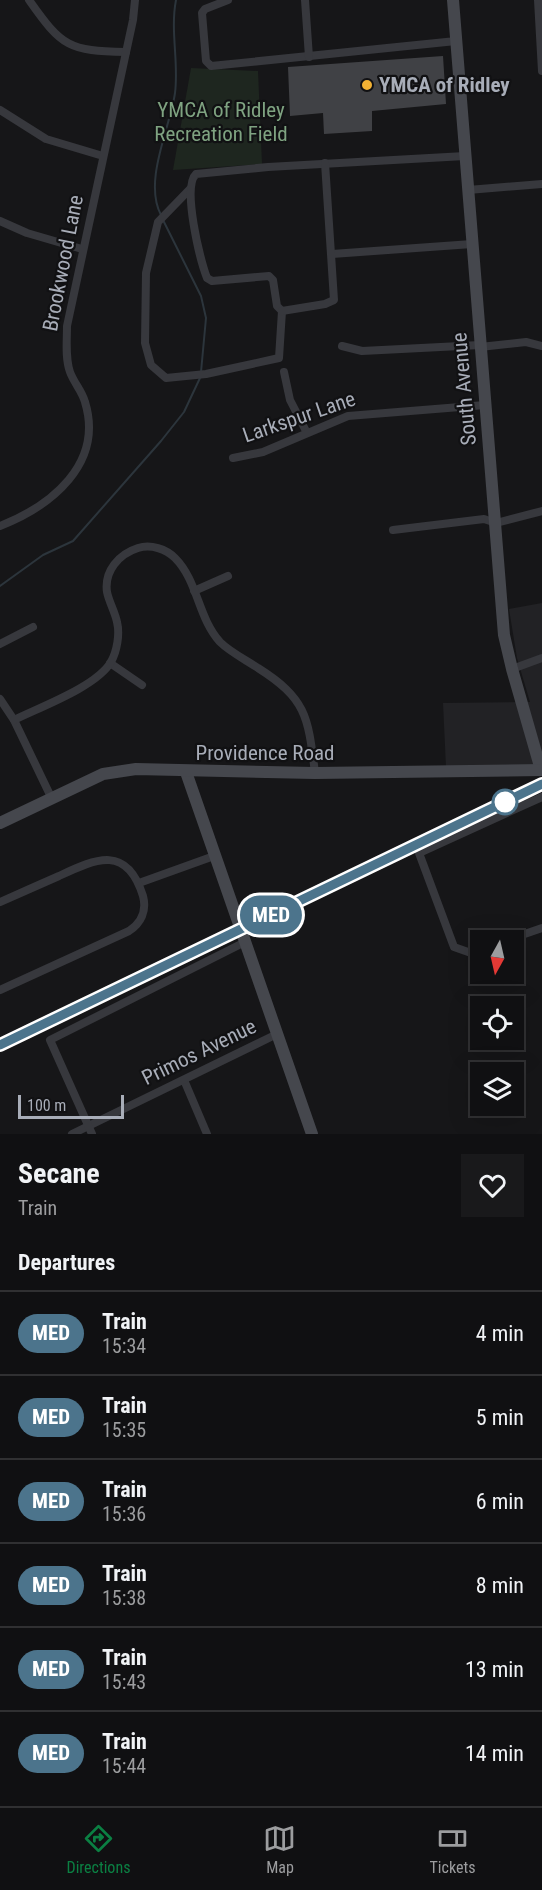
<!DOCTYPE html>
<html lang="en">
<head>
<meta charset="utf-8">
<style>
  :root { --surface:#101012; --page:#19191b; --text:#f1f3f6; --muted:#9c9d9f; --line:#303032; --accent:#0b8043 }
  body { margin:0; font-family:"Roboto Condensed",sans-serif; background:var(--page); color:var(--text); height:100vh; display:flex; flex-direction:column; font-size:22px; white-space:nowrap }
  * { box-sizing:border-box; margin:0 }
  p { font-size:20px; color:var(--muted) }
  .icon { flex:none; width:33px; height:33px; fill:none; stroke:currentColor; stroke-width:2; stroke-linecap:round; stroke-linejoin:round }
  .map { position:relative; height:1134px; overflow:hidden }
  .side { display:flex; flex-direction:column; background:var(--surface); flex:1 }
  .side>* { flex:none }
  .badge { padding:0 12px; border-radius:20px; font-size:21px; line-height:39px }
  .needle { width:39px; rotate:188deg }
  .fabs { position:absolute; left:470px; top:930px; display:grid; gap:12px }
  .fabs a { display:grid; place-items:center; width:54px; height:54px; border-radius:0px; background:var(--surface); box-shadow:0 6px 24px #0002,0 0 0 2px var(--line); font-size:30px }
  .scale { position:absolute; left:18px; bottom:15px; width:106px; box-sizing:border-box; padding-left:6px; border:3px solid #a8adb8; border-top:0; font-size:16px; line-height:21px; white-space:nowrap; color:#a8adb8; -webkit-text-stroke:4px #111113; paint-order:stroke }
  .map>.badge { position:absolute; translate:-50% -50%; box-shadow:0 0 0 3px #fff }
  h2 { padding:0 18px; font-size:22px; line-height:54px }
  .round { display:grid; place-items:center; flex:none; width:63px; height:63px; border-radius:0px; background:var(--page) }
  .summary { display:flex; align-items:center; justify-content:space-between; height:102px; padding:0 18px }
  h1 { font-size:28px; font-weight:700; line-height:45px }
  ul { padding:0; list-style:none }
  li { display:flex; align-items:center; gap:18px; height:84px; padding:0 18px; border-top:2px solid var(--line) }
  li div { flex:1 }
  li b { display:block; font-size:22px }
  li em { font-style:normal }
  li .badge { min-width:66px; font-weight:700; text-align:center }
  .dock { display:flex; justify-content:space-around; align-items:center; height:84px; border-top:2px solid var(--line); background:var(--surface); font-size:16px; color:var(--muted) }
  .dock a { display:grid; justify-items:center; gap:3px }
  .dock .selected { color:var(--accent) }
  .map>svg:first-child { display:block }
  .built { fill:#222225 }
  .green { fill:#1e261f }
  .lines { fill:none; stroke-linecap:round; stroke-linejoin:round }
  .stream { stroke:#2c353c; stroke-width:2 }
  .building { fill:#404145 }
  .street { stroke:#37383d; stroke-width:8 }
  .secondary { stroke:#45474d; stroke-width:12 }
  .rail-casing { stroke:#4a4c52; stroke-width:4.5 }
  .rail { stroke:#111113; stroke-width:2; stroke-dasharray:7; stroke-linecap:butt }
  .line-casing { stroke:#fff; stroke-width:14 }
  .line { stroke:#4c748c; stroke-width:9 }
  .poi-dot { fill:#f2b134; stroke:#111113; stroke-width:2 }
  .stop-dot { fill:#fff; stroke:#4c748c; stroke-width:3 }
  .labels { text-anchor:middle; stroke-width:4.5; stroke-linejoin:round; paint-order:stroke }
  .poi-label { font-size:21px; font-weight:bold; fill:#a8adb8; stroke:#111113; text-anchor:start }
  .park-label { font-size:21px; fill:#7fa381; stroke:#111113 }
  .street-label { font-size:21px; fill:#a8adb8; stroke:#111113 }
</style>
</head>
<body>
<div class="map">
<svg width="542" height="1134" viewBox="0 0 542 1134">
  <rect width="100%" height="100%" fill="#161618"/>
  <polygon class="built" points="542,603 542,765 446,767 443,703 530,702 517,658 509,609"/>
  <polygon class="green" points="191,68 258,71 262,164 173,170"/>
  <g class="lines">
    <g class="stream">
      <path d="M161,215C143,181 170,128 175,93C179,62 170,31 176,0"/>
      <polyline points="163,220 201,296 206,318 201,372"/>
      <polyline points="0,586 43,555 73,541 161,441 184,412 200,378"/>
    </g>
  </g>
  <polygon class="building" points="443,56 446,104 372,111 372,131 324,134 323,113 290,116 288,67"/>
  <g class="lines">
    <g class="street">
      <path d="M29,0C62,47 69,51 126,52"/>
      <polyline points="228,0 205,9 202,13 206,61 211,66 456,41"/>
      <polyline points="305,0 309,57"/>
      <polyline points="538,0 542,71"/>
      <polyline points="0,110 46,139 103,156"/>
      <polyline points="190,189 158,222 146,273 145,343 151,365 166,378 206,374 279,358 282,311"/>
      <polyline points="468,190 542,184"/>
      <polyline points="0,221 27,233 82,249"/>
      <polyline points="332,254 472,244"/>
      <path d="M282,311L277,306L273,280L269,276L212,281L207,278C200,260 182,187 196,174L268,167L465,156"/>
      <polyline points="282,311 325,304 334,300 325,163"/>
      <polyline points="342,346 362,351 480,345"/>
      <polyline points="480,347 526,342 542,346"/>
      <polyline points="284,372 290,400 307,433"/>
      <polyline points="233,458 263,452 348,416 485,405"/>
      <path d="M0,526C51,506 104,464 85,402C82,391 74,383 70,372C65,358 67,341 67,326L133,20L135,0"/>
      <polyline points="393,530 484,519 496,523 542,511"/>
      <polyline points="194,591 228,576"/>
      <polyline points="0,644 33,627"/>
      <polyline points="110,663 142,685"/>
      <polyline points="512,669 542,658"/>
      <polyline points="0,699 14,720 52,799"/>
      <path d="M14,720C40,707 96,687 111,662C117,651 120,634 117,622C115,612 109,602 107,592C104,571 119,554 138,548C151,544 166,549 175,558C198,581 198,618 220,642C230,652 246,660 258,668C307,699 308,717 315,773"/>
      <polyline points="139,883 214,856"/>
      <path d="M0,902C20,893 39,885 59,876C97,858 127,845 143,896C147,911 141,923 129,931L0,990"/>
      <polyline points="507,940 542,928"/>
      <polyline points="480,950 471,953 454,947 419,853 542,797"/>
      <polyline points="184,1080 207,1134"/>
      <polyline points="72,1134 277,1034"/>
      <polyline points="92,1134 50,1040 243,943"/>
    </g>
    <g class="secondary">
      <polyline points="453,0 504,635 512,669 541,770"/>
      <polyline points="186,772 312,1134"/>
      <polyline points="0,823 103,774 136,769 315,773 542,770"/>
    </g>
    <defs>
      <polyline id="rail" points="0,1045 542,784"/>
    </defs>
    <use href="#rail" class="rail-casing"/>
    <use href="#rail" class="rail"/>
  </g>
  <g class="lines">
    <defs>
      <polyline id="line" points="0,1045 542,784"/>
    </defs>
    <use href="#line" class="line-casing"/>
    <use href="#line" class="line"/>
  </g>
  <circle class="poi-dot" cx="367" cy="85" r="6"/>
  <circle class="stop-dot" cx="505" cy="802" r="12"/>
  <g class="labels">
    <g class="poi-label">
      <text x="379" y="92">YMCA of Ridley</text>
    </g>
    <g class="park-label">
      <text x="221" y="117">YMCA of Ridley<tspan x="221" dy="24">Recreation Field</tspan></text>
    </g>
    <g class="street-label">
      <text transform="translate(63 263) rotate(-79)" y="7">Brookwood Lane</text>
      <text transform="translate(464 389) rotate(-95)" y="7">South Avenue</text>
      <text transform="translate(299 417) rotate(-19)" y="7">Larkspur Lane</text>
      <text x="265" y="760">Providence Road</text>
      <text transform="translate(199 1052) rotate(-26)" y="7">Primos Avenue</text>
    </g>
  </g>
</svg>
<div class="fabs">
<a><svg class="needle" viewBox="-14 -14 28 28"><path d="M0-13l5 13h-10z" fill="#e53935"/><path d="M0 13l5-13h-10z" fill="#9c9d9f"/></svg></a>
<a><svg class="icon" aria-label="locate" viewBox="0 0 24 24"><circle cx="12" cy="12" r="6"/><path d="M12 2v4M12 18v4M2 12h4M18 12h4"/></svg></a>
<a><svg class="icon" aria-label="layers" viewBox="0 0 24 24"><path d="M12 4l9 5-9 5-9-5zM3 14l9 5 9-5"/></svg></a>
</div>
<div class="scale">100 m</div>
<b class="badge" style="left:271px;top:915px;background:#4c748c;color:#fff">MED</b>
</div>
<section class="side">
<div class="summary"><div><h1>Secane</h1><p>Train</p></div><a class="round"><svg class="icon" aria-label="heart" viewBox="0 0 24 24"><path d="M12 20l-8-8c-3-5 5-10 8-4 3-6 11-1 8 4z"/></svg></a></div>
<h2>Departures</h2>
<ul>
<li><span class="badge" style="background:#4c748c;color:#fff">MED</span><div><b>Train</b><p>15:34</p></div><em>4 min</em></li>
<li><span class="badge" style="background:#4c748c;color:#fff">MED</span><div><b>Train</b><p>15:35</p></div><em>5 min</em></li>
<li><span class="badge" style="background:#4c748c;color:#fff">MED</span><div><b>Train</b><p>15:36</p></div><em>6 min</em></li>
<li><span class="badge" style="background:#4c748c;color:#fff">MED</span><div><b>Train</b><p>15:38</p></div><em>8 min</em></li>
<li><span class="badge" style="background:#4c748c;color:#fff">MED</span><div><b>Train</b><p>15:43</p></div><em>13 min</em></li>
<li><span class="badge" style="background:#4c748c;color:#fff">MED</span><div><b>Train</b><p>15:44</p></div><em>14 min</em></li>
</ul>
</section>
<nav class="dock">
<a class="selected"><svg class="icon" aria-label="directions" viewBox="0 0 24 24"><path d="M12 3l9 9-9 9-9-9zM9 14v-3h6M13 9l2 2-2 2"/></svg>Directions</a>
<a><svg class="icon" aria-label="map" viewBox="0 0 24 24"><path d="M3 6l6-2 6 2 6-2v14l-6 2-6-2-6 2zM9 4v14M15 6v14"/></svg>Map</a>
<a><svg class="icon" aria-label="tickets" viewBox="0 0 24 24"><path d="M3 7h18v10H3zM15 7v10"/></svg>Tickets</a>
</nav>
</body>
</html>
